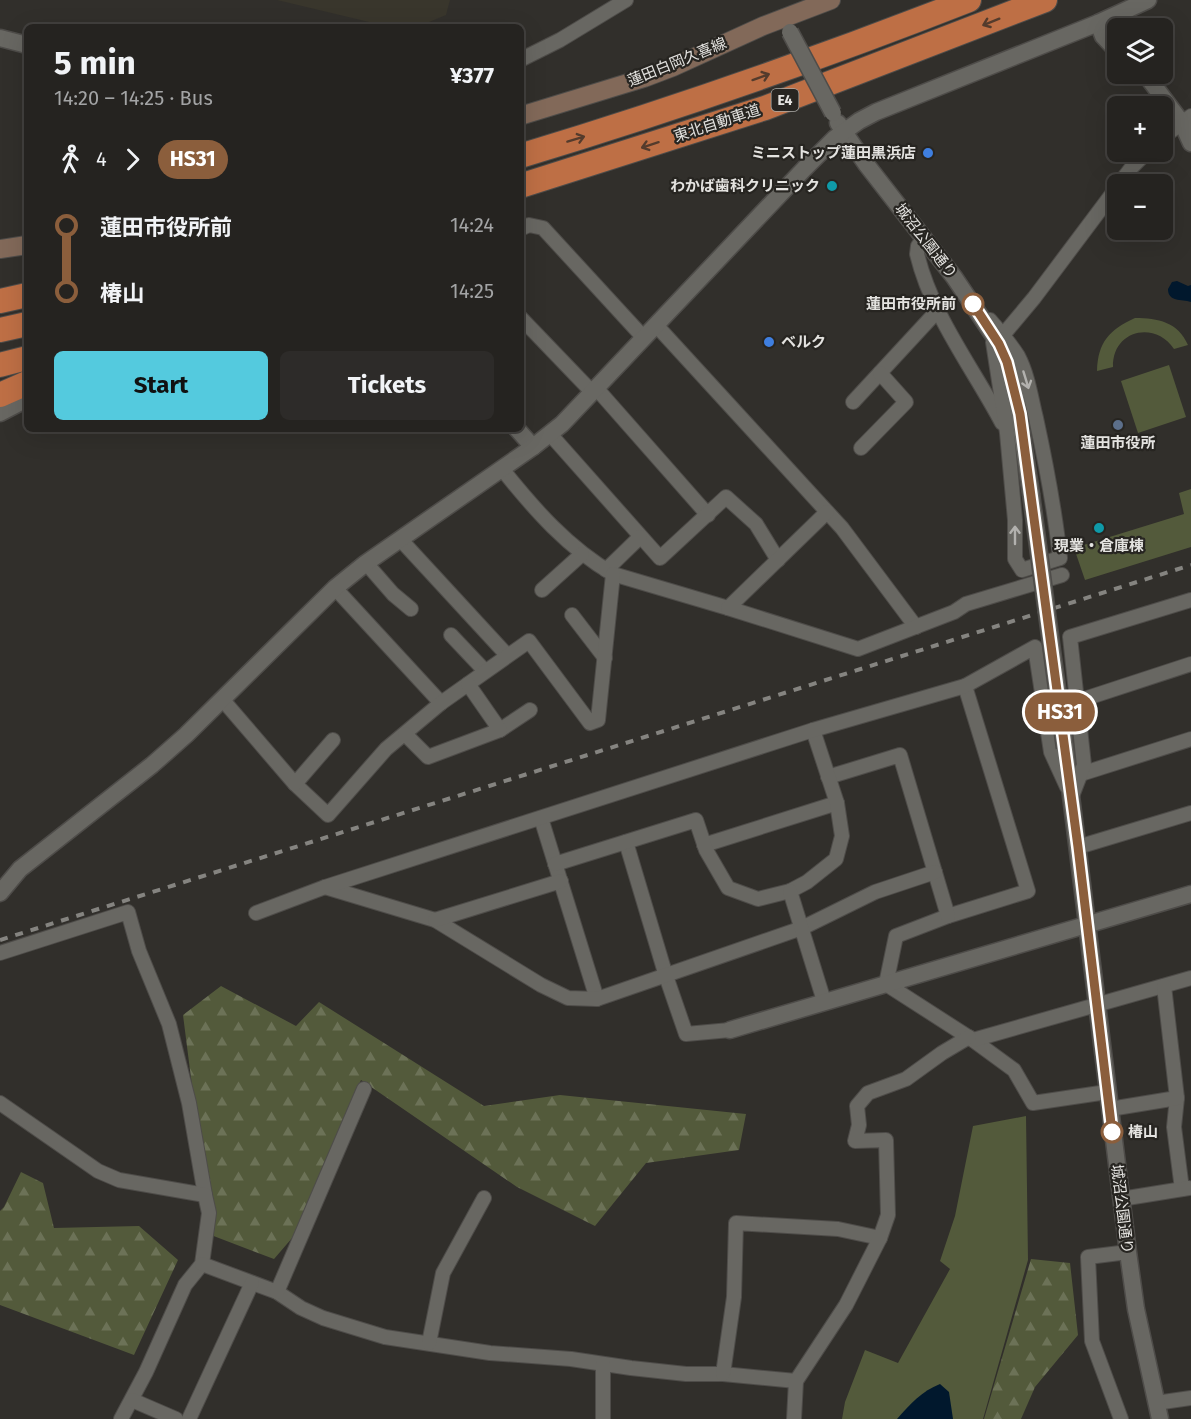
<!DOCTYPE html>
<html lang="en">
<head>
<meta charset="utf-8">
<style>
  :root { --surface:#252320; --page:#2d2b29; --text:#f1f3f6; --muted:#a3a4a5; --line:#42403e; --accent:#54cade }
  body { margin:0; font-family:"Fira Sans","Noto Sans JP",sans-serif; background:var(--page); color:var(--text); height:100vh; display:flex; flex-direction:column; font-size:22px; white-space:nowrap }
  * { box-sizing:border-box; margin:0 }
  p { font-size:20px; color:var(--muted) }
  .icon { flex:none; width:33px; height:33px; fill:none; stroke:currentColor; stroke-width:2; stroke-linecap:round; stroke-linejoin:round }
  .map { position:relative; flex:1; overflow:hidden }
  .details { position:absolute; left:24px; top:24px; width:500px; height:408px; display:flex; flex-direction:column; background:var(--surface); border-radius:9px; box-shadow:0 6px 24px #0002,0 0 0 2px var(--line) }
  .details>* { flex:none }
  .badge { padding:0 12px; border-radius:20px; font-size:21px; line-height:39px }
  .buttons { position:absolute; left:1107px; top:18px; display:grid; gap:12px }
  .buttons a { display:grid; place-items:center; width:66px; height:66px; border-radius:9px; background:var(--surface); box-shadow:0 6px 24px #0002,0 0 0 2px var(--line); font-size:30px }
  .map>.badge { position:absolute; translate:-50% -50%; box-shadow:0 0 0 3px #fff }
  .legs { display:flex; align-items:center; gap:9px; height:66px; padding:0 30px; font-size:20px }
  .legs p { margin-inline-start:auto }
  .summary { display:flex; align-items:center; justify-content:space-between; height:102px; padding:0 30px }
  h1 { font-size:33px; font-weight:700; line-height:45px }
  .action { display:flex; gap:12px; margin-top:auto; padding:12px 30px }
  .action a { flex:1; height:69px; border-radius:9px; background:var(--accent); color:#111; font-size:24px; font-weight:700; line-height:69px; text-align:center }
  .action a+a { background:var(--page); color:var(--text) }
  ul { padding:0 30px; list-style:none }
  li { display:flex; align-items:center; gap:21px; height:66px; font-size:22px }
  li i { display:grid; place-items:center; width:9px; height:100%; margin:0 8px; background:currentColor }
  li i::after { content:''; width:15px; height:15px; margin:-8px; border:4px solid; border-radius:50%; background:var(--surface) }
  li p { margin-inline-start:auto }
  li:first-child i { background:linear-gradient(#0000 50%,currentColor 0) }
  li:last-child i { background:linear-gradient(currentColor 50%,#0000 0) }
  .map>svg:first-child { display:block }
  .built { fill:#39362c }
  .green { fill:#535a3b }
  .forest { fill:url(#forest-firs) }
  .water { fill:#01182d }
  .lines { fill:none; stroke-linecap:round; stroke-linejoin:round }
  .minor-casing { stroke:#4e4c49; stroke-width:16 }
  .tertiary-casing { stroke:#4e4c49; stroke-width:19 }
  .secondary-casing { stroke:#4e4c49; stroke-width:20 }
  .motorway-casing { stroke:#4e4c49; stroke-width:26 }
  .minor { stroke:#686762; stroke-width:14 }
  .tertiary { stroke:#686762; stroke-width:16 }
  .secondary { stroke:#826959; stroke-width:18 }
  .motorway { stroke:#be6f45; stroke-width:24 }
  .rail { stroke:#858480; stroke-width:4; stroke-dasharray:8 8; stroke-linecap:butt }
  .tertiary-bridge-casing { stroke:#4e4c49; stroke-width:19; stroke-linecap:butt }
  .tertiary-bridge { stroke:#686762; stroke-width:16 }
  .oneway { stroke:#543b2c }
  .oneway2 { stroke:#b2b1ae }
  .line-1-casing { stroke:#fff; stroke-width:14 }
  .line-1 { stroke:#8b5e3c; stroke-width:9 }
  .shop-dot { fill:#3f7fe0; stroke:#272521; stroke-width:2 }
  .culture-dot { fill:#0f9aa8; stroke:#272521; stroke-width:2 }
  .stop-1-dot { fill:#fff; stroke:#8b5e3c; stroke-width:3 }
  .service-dot { fill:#5c6f8a; stroke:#272521; stroke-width:2 }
  .labels { text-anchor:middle; stroke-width:4.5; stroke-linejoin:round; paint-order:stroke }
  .shield { fill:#272521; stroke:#abaaa7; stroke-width:1.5 }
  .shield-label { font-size:14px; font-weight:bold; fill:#e4e3e0 }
  .street-label { font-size:15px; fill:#e4e3e0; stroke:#272521 }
  .poi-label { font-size:15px; font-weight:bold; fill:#e4e3e0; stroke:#272521; text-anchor:end }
  .stop-label { font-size:15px; font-weight:bold; fill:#e4e3e0; stroke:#272521; text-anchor:end }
</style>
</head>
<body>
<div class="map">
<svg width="1191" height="1419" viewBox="0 0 1191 1419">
  <defs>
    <pattern id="forest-firs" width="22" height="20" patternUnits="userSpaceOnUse" patternTransform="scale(1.5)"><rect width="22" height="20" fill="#535a3b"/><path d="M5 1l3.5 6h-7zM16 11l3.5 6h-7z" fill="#6c7257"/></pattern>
  </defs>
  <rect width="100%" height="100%" fill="#312f2b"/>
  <polygon class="built" points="277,0 450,0 446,15 417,27 390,27"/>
  <g class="green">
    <path d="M1135,318C1158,318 1178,322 1188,345L1174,349C1155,320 1112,330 1113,367L1097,371C1098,342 1109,330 1135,318Z"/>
    <polygon points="1169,365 1186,417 1138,433 1121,381"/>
    <polygon points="1191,489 1191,547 1085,580 1074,548 1184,514 1179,493"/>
    <polygon points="1026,1116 1028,1260 983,1419 842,1419 845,1402 865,1350 898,1363 950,1269 940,1261 955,1216 973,1126"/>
  </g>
  <g class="forest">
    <polygon points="221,986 296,1026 319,1002 484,1106 560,1095 746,1114 739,1150 646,1163 595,1226 517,1187 361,1080 321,1170 305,1223 274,1259 211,1235 183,1015"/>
    <polygon points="21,1172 43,1183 54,1228 139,1226 178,1260 134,1355 0,1305 0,1211 4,1207"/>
    <polygon points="1031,1259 1070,1263 1078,1335 1035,1387 1021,1419 984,1419"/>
  </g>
  <g class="water">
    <path d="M1177,281L1188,286L1191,285V302C1181,299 1168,302 1168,289L1172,282Z"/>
    <path d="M940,1384L949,1392L953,1419H897C910,1404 922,1391 940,1384Z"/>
  </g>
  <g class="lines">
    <defs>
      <g id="minor">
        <polyline points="520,60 560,40 626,0"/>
        <polyline points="1162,138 1191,116"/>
        <polyline points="1119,184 1132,167 1147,152"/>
        <polyline points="520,229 529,225 543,228 644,338"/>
        <path d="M924,238L918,246L917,254C932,316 973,368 1002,423"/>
        <polyline points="520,317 593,393"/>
        <path d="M990,320C1000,332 1010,343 1018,356C1028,375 1031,398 1036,418C1046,464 1055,511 1060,558L1022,570L1015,559V520L1007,433L993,342"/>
        <polyline points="656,325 842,528 916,627"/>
        <polyline points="1003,335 1034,298 1118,186"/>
        <polyline points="597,389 708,515"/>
        <polyline points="853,402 939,309"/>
        <polyline points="550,434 660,558 726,497 756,524 778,560"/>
        <polyline points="861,448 906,402 880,373"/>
        <path d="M502,469C534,509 568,548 613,574L728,608"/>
        <polyline points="827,512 728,608 858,649 954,612 966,604 1062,575"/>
        <polyline points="400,539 507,655"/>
        <polyline points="366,563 393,594 411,609"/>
        <polyline points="606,570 640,537"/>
        <polyline points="335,588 441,703"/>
        <polyline points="542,590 582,554"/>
        <polyline points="572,615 605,658"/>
        <polyline points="451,635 485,671"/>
        <polyline points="965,686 1028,891 948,916 896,936 886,984 973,1040 1014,1070 1033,1103 1107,1092"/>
        <polyline points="222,699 295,784 328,815 386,749 441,703 529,641 590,723 598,720 613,574"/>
        <polyline points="1078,701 1191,664"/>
        <polyline points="500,730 530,710"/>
        <polyline points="405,734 428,757 500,730 468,684"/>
        <polyline points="1081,774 1191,739"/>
        <polyline points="828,777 900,755 948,916"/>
        <polyline points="295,784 333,740"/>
        <polyline points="1072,796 1084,765 1070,637 1191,600"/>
        <polyline points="541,818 597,999"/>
        <polyline points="626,842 666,976 686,1034 730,1030"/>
        <polyline points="704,845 837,803"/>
        <polyline points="1078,847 1191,813"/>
        <polyline points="555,864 696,820 706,850 728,888 758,899 790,891 807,882 836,859 842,836 837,803 813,730"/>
        <polyline points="325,887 435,920 541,985 568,998 597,999 802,928 875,892 935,872"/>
        <polyline points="790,891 824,1001"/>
        <polyline points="256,913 325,887 813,730 965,686 1035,647 1051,752 1067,787"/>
        <polyline points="435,920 561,881"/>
        <polyline points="0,953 128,912 139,951 169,1024 189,1103 205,1195"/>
        <polyline points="973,1040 1191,978"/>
        <polyline points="1177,1098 1174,1127 1182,1189"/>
        <polyline points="0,1103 98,1171 119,1180 205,1195 209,1213 202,1264 185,1285 146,1372 121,1419"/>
        <polyline points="1110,1109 1177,1098 1164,986"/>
        <polyline points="1121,1199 1189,1188"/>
        <polyline points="202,1264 277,1292 301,1308 323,1318 385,1337 490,1353 571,1359 631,1368 686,1374 723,1374 796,1381"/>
        <polyline points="277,1292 364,1089"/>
        <polyline points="429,1343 443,1273 484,1198"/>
        <polyline points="603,1364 603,1419"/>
        <polyline points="723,1374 734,1297 736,1223 838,1229 880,1238"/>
        <polyline points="132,1400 176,1419"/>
        <polyline points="1156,1403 1191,1398"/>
        <polyline points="189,1419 252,1283"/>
        <polyline points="794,1419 796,1381 846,1305 880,1238 888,1215 886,1140 855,1141 859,1125 857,1106 868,1093 906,1079 942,1053 969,1037"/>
        <polyline points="1121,1419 1092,1341 1088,1257 1128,1252"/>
      </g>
      <g id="tertiary">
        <polyline points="1098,23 1103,36 1118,52"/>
        <polyline points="0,38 27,45"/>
        <polyline points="1143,74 1149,79 1182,123 1191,143"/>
        <polyline points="838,123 866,164 954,277 999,344 1007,362 1015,389 1031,494"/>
        <polyline points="0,413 27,399"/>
        <polyline points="517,429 533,447"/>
        <polyline points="1065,748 1128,1252 1136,1309 1160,1419"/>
        <polyline points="0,893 20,869 152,765 186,735 335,588 366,563 533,447 562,424 804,169 835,138 859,121 876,112 1098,23 1148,0"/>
        <polyline points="730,1030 1191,894"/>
      </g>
      <g id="secondary">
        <polyline points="520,116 644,78 673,67 763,26 831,0"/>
        <polyline points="0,249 27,245"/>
      </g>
      <g id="motorway">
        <path d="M520,156C672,110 821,58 969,0"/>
        <polyline points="520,186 765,108 1045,0"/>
        <polyline points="0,301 27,295"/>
        <polyline points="0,330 27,324"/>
        <polyline points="0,365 27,358"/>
        <polyline points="0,395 27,383"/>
      </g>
    </defs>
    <use href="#minor" class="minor-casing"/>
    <use href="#tertiary" class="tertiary-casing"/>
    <use href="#secondary" class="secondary-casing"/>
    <use href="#motorway" class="motorway-casing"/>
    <use href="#minor" class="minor"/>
    <use href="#tertiary" class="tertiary"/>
    <use href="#secondary" class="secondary"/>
    <use href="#motorway" class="motorway"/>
    <polyline class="rail" points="0,940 1191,565"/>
    <defs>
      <g id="tertiary-bridge">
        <polyline points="790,32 833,113"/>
        <polyline points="1031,494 1065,748"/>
      </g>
    </defs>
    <use href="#tertiary-bridge" class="tertiary-bridge-casing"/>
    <use href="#tertiary-bridge" class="tertiary-bridge"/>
  </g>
  <defs><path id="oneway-shaft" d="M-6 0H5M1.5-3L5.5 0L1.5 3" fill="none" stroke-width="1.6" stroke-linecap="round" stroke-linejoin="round" transform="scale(1.5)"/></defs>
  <g class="oneway">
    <use href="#oneway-shaft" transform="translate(991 22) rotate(158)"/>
    <use href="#oneway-shaft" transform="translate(761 77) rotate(-20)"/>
    <use href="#oneway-shaft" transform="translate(576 139) rotate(-17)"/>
    <use href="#oneway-shaft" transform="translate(650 145) rotate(162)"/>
  </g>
  <g class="oneway2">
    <use href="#oneway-shaft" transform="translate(1026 380) rotate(73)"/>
    <use href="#oneway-shaft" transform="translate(1015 535) rotate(-90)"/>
  </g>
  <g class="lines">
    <defs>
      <polyline id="line-1" points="973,304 999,344 1007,362 1020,414 1078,847 1112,1132"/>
    </defs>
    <use href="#line-1" class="line-1-casing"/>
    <use href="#line-1" class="line-1"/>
  </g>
  <g class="shop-dot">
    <circle cx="928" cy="153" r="6"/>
    <circle cx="769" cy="342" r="6"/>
  </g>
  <g class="culture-dot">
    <circle cx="832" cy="186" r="6"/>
    <circle cx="1099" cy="528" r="6"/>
  </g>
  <g class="stop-1-dot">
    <circle cx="973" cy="304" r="10"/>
    <circle cx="1112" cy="1132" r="10"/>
  </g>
  <circle class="service-dot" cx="1118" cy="425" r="6"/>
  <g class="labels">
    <rect class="shield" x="771.5" y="89" width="27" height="22" rx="4.5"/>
    <g class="shield-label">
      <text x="785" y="105">E4</text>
    </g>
    <g class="street-label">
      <text transform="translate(677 62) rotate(-22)" y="5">蓮田白岡久喜線</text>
      <text transform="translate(717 123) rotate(-18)" y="5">東北自動車道</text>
      <text transform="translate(926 241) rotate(52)" y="5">城沼公園通り</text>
      <text transform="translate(1122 1209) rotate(83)" y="5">城沼公園通り</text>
    </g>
    <g class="poi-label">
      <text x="916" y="158">ミニストップ蓮田黒浜店</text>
      <text x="820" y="191">わかば歯科クリニック</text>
      <text x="781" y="347" text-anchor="start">ベルク</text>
      <text x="1118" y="448" text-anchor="middle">蓮田市役所</text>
      <text x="1099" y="551" text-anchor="middle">現業・倉庫棟</text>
    </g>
    <g class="stop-label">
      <text x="956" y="309">蓮田市役所前</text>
      <text x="1128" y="1137" text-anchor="start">椿山</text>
    </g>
  </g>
</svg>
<div class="buttons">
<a><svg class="icon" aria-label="layers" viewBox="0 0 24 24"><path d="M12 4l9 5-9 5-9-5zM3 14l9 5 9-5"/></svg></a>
<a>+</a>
<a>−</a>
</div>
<b class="badge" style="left:1060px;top:712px;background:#8b5e3c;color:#fff">HS31</b>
<section class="details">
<div class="summary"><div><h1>5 min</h1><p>14:20 – 14:25 · Bus</p></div><b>¥377</b></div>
<div class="legs"><svg class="icon" aria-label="walk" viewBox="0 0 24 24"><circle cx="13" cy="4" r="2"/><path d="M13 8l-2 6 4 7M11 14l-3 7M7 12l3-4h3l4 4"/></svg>4<svg class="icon" aria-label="forward" viewBox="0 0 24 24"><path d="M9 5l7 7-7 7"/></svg><b class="badge" style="background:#8b5e3c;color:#fff">HS31</b></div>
<ul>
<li><i style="color:#8b5e3c"></i><b>蓮田市役所前</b><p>14:24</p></li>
<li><i style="color:#8b5e3c"></i><b>椿山</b><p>14:25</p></li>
</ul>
<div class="action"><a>Start</a><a>Tickets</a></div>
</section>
</div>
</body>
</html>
